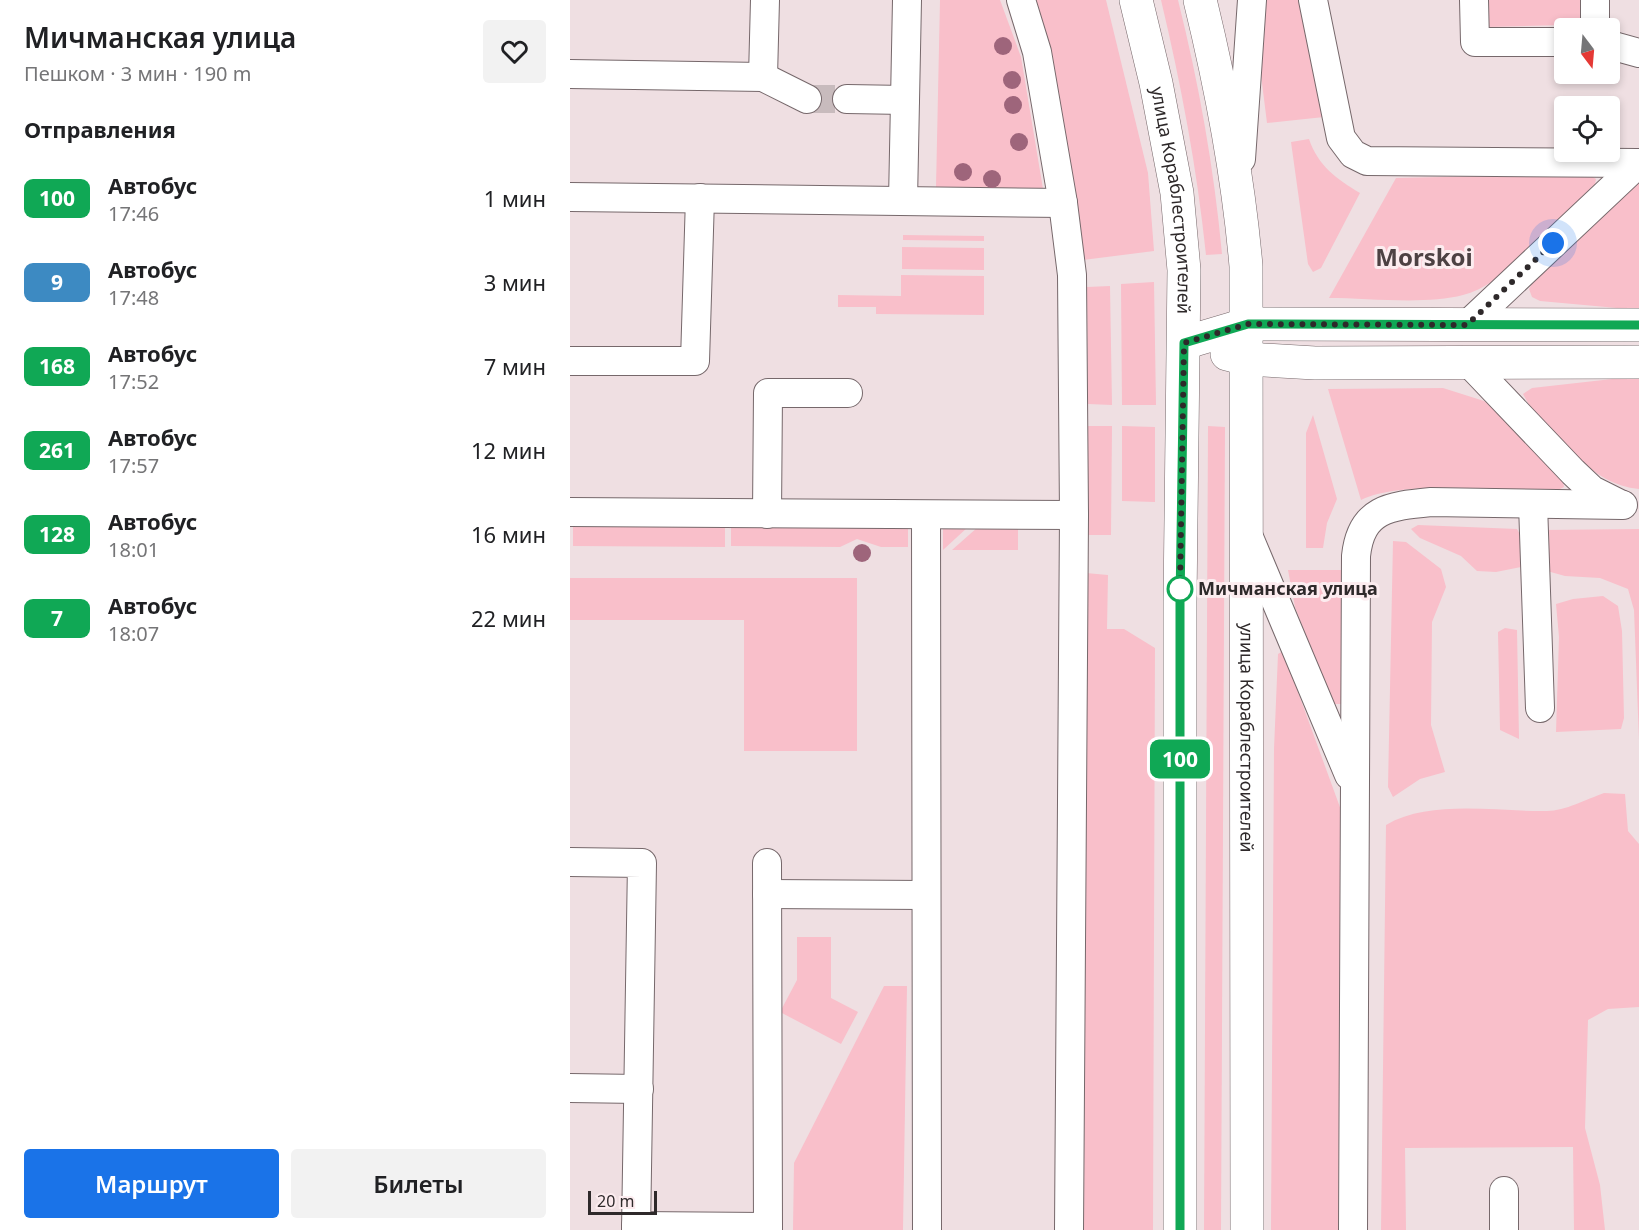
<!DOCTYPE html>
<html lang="ru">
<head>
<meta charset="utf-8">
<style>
  :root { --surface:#fff; --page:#f2f2f2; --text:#202124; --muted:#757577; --accent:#1a73e8 }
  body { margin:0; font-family:"Noto Sans",sans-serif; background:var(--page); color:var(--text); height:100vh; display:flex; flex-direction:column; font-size:22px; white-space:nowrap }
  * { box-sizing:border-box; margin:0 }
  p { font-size:20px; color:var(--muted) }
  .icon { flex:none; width:33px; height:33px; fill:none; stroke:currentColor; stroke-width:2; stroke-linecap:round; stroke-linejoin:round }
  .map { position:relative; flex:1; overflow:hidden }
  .panel { display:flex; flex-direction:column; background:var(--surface); width:570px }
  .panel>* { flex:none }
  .badge { padding:0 12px; border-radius:9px; font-size:21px; line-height:39px }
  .needle { width:39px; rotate:164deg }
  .tools { position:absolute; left:984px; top:18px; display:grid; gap:12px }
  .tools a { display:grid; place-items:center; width:66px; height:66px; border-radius:6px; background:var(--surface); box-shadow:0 3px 9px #0003; font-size:30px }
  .scale { position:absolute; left:18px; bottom:15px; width:69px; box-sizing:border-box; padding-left:6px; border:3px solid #2e292a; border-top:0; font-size:16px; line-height:21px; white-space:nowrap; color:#2e292a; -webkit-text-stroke:4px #fcecef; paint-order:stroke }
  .you { position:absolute; width:30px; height:30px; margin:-15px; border:4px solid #fff; border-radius:50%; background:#1a73e8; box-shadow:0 0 0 9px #1a73e833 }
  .map>.badge { position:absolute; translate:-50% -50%; box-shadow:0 0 0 3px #fff }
  h2 { padding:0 24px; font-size:22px; line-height:54px }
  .round { display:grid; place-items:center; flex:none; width:63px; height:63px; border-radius:6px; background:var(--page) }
  .summary { display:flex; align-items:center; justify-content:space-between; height:102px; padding:0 24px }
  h1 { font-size:28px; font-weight:600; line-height:45px }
  .cta { display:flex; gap:12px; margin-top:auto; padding:12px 24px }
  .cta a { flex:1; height:69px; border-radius:6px; background:var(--accent); color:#fff; font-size:24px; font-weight:600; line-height:69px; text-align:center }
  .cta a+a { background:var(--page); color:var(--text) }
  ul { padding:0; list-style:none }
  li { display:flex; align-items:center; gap:18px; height:84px; padding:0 24px }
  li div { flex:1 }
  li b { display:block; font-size:22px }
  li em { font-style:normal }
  li .badge { min-width:66px; font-weight:700; text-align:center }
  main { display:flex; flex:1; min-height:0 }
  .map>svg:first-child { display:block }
  .green { fill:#f9bfca }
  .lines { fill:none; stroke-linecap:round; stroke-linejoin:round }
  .minor-tunnel { stroke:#c8bbbd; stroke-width:28; stroke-dasharray:28 14; stroke-linecap:butt }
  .minor-casing { stroke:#76686b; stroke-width:30 }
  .major-casing { stroke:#76686b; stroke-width:34 }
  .minor { stroke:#fff; stroke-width:28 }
  .major { stroke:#fff; stroke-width:33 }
  .tree { fill:#9e657b }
  .line-casing { stroke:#fff; stroke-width:14 }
  .line { stroke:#10a855; stroke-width:9 }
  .walk { stroke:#2e292a; stroke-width:6; stroke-dasharray:0 10.8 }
  .stop-dot { fill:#fff; stroke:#10a855; stroke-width:3 }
  .labels { text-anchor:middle; stroke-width:6; stroke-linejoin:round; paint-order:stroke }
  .street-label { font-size:18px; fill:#2e292a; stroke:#fcecef }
  .stop-label { font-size:18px; font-weight:bold; fill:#2e292a; stroke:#fcecef; text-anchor:start }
  .district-label { font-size:24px; font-weight:bold; fill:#4d4143; stroke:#fcecef }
</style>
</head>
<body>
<main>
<section class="panel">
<div class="summary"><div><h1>Мичманская улица</h1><p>Пешком · 3 мин · 190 m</p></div><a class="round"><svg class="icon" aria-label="heart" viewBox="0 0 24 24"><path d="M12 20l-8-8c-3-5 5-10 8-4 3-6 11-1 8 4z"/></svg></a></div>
<h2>Отправления</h2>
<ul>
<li><span class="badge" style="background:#10a855;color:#fff">100</span><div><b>Автобус</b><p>17:46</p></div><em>1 мин</em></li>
<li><span class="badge" style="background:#3d8ac2;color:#fff">9</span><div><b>Автобус</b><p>17:48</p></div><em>3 мин</em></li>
<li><span class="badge" style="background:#10a855;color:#fff">168</span><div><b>Автобус</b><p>17:52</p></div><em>7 мин</em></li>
<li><span class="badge" style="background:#10a855;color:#fff">261</span><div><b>Автобус</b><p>17:57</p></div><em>12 мин</em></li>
<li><span class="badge" style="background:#10a855;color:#fff">128</span><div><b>Автобус</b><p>18:01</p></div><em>16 мин</em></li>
<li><span class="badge" style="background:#10a855;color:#fff">7</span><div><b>Автобус</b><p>18:07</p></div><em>22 мин</em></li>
</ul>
<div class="cta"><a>Маршрут</a><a>Билеты</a></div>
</section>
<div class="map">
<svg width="1069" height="1230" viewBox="0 0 1069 1230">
  <rect width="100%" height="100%" fill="#efdfe2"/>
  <g class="green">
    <polygon points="370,0 430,0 451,57 473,189 366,187"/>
    <polygon points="461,0 536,0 578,173 584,251 513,260"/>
    <path d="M591,0H608C629,84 644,168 652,254L636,255C627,168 611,84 591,0Z"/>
    <polygon points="693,0 730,0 754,117 697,123 688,51"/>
    <polygon points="917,0 1031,0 1032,24 917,27"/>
    <path d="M739,139C748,166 767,179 790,193L751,268L743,272L738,264L721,142Z"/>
    <path d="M1018,174L1026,179L1025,184C992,217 937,284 893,295C856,305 798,298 759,298L826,178Z"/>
    <polygon points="1069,182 1069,310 970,301 962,297 959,289 963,282 1054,193"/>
    <polygon points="333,235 414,236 414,241 333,240"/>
    <polygon points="332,247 414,248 414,270 332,269"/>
    <polygon points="331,275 414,276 414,315 306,314 306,307 268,307 268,295 331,296"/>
    <polygon points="584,282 586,405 552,405 551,284"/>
    <polygon points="540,286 542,405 518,404 517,287"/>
    <path d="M1069,376V489C1021,485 989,437 959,405L953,394L962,388Z"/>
    <path d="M873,388L914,401L931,414L993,481L994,487L984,492C935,491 833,479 791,500L758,389Z"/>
    <polygon points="743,415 767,499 757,523 753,548 736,548 736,433"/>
    <polygon points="518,426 542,426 541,535 517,535"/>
    <polygon points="552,426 585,427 585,502 552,501"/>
    <polygon points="638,426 655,427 651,1230 634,1230"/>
    <polygon points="3,523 155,525 155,547 3,546"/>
    <polygon points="161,525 338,526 338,547 311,547 287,539 270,547 161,546"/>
    <polygon points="848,525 947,529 956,546 956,566 926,572 907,571 891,556 850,538 841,529"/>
    <polygon points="373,527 398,527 373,550"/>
    <polygon points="408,527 448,527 448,550 382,550"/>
    <polygon points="1069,529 1069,740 1064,610 1058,589 1030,578 995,576 977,571 973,530"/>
    <polygon points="823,541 836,542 871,569 876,587 862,622 861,725 875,772 850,779 823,797 818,787"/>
    <polygon points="718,570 772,570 771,704 764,704 760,699 725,607"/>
    <polygon points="516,573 538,575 537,629 554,629 585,648 583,1230 514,1230"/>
    <polygon points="0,578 287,578 287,751 174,751 174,620 0,620"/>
    <polygon points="1033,596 1048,606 1052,631 1054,718 1051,729 986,732 989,637 986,604 1003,599"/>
    <polygon points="935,628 947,630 949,739 930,730 928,632"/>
    <polygon points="713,651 771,810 768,1230 701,1230 704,749 708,654"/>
    <path d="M1034,793L1055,794L1058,831L1069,844V1007L1038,1009L1018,1020L1015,1128L1030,1185L1035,1230H1004L1003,1147L835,1148L836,1230H811L816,825C861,799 926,812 977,811C995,811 1017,799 1034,793Z"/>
    <polygon points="227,937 261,937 261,998 288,1012 271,1044 210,1012 227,980"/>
    <polygon points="314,986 337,986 333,1230 223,1230 224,1163"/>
  </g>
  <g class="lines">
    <polyline class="minor-tunnel" points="237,99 277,99"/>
    <defs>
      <g id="minor">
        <polyline points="451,0 467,52 493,203 502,275 504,515 499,1230"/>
        <polyline points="743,0 771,138 783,154 797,161 1068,163"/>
        <polyline points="904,0 905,42 994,42"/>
        <polyline points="1025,0 1025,28"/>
        <polyline points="1040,45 1069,53"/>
        <polyline points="0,74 193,77 237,99"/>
        <polyline points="193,77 195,0"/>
        <polyline points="277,99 335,100"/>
        <polyline points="671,159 682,0"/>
        <polyline points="0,197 493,203"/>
        <polyline points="333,201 337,0"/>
        <polyline points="897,325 1069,163"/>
        <polyline points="0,361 125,361 130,198"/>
        <polyline points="899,363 1003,472 1022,490 1050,504"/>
        <polyline points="963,504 970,708"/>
        <polyline points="0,512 504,515"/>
        <polyline points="197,514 198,393 278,393"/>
        <polyline points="356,515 357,1230"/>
        <polyline points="678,535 779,775"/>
        <polyline points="0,862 72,863 66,1230"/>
        <polyline points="197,863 198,1230"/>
        <polyline points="197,894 355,895"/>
        <polyline points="0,1088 69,1089"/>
        <polyline points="934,1191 934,1230"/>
        <polyline points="66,1226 198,1227"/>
        <path d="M783,1230L786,556C791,509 819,506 861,502L1053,505"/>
      </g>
      <g id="major">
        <path id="s1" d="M566,0L586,83L607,193L614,270L610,602V1230"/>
        <path id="s2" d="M630,0C652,90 668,174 676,266L677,1230"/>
        <polyline points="614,343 678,324 1069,325"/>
        <polyline points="657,354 677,359 745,363 1069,362"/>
      </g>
    </defs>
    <use href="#minor" class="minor-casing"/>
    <use href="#major" class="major-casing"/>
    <use href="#minor" class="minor"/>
    <use href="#major" class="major"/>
  </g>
  <g class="tree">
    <circle cx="433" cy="46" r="9"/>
    <circle cx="442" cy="80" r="9"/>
    <circle cx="443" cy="105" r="9"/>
    <circle cx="449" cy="142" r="9"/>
    <circle cx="393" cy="172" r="9"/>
    <circle cx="422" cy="179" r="9"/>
    <circle cx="292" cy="553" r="9"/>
  </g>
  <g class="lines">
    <defs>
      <polyline id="line" points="610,1230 610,602 614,343 678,324 1069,325"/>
    </defs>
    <use href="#line" class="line-casing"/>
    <use href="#line" class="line"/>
    <polyline class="walk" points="610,589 614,343 678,324 897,325 983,243"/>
  </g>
  <circle class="stop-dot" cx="610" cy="589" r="12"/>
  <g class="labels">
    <g class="street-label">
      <text dy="6" stroke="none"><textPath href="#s1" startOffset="204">улица Кораблестроителей</textPath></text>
      <text dy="6" stroke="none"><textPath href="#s2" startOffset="742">улица Кораблестроителей</textPath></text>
    </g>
    <g class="stop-label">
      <text x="628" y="595">Мичманская улица</text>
    </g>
    <g class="district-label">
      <text x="854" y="266">Morskoi</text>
    </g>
  </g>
</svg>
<div class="tools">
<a><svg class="needle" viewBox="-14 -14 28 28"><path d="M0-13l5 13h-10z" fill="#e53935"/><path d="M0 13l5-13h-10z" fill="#757577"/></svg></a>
<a><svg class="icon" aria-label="locate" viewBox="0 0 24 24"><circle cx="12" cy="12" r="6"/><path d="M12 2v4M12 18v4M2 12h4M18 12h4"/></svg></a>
</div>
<div class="scale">20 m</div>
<div class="you" style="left:983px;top:243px"></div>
<b class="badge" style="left:610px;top:759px;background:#10a855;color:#fff">100</b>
</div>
</main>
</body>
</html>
